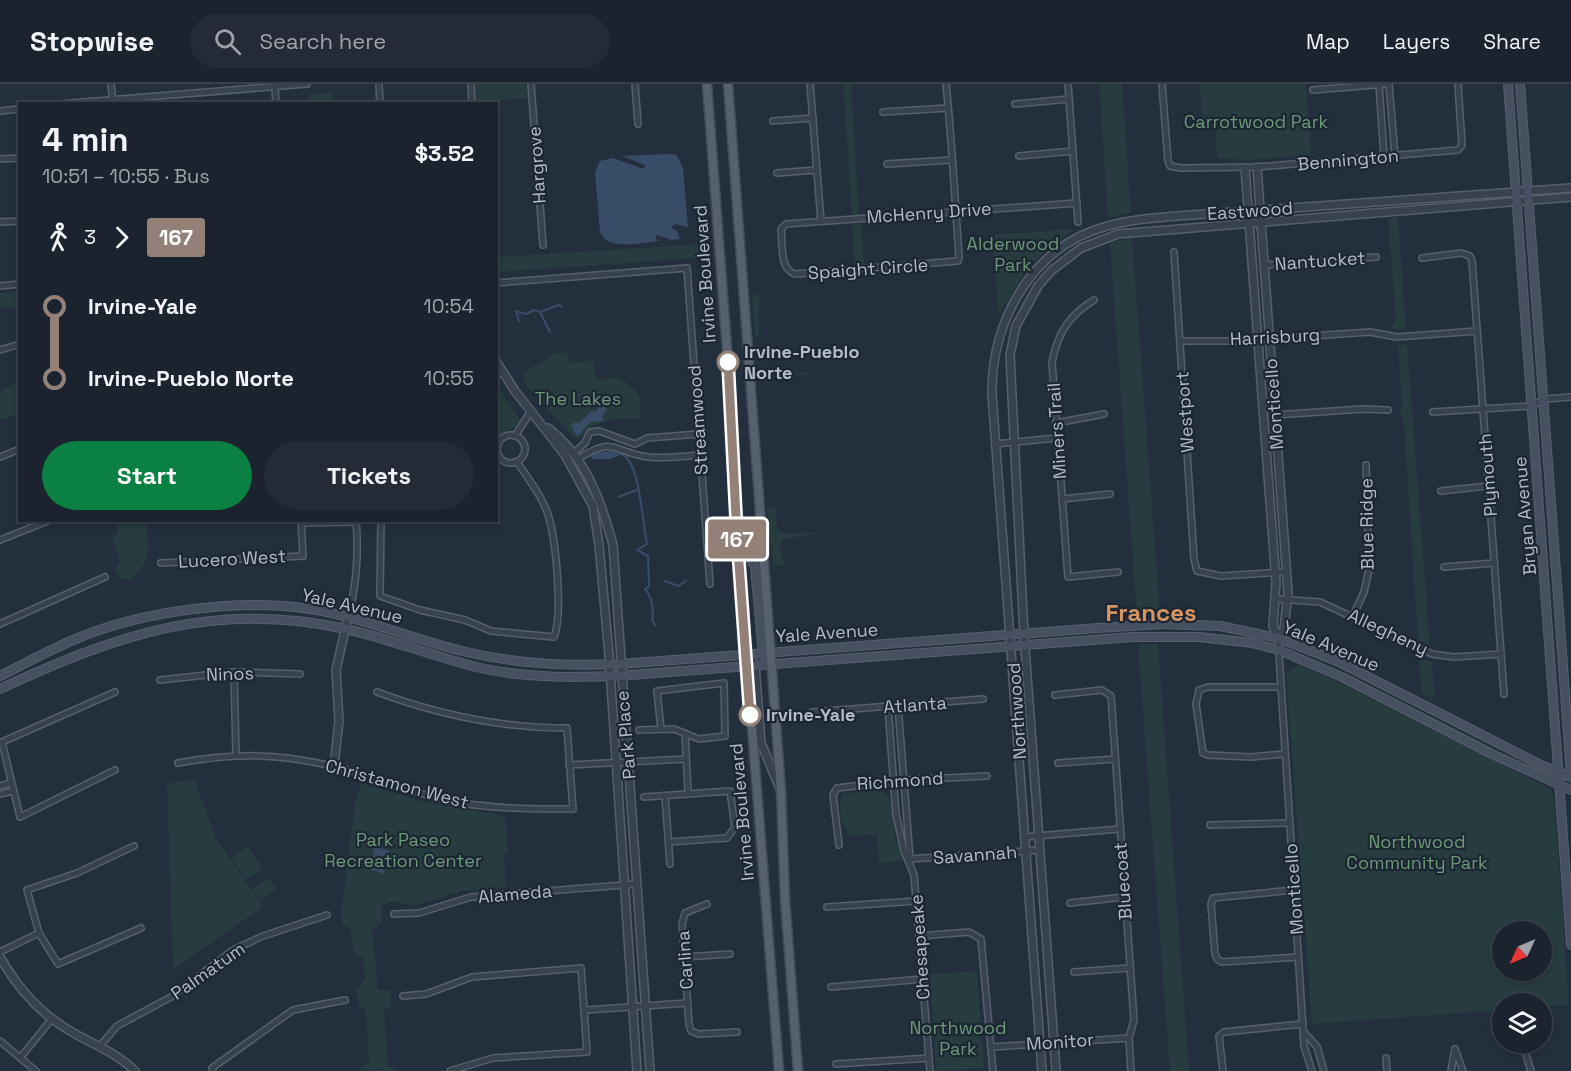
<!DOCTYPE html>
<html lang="en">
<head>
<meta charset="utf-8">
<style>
  :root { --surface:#1b232e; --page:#242b36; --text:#f1f3f6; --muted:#a0a4aa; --line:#39404a; --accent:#0b8043 }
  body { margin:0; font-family:"Space Grotesk",sans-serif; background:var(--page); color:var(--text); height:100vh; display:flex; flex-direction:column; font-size:22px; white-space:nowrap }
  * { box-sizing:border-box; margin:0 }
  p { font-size:20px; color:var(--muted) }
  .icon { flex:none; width:33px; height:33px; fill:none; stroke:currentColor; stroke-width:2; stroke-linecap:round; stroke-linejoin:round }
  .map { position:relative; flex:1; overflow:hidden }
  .side { position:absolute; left:18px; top:18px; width:480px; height:420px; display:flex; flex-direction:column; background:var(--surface); border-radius:0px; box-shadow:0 3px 9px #0003,0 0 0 2px var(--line) }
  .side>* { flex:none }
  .badge { padding:0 12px; border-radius:4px; font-size:21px; line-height:39px }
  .needle { width:39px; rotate:226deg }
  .buttons { position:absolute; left:1492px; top:837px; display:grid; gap:12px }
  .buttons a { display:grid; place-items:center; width:60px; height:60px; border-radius:50%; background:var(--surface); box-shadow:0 3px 9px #0003,0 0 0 2px var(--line); font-size:30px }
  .map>.badge { position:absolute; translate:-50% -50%; box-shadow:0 0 0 3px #fff }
  .legs { display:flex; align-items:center; gap:9px; height:66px; padding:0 24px; font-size:20px }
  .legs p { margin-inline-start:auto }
  .overview { display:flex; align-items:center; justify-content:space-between; height:102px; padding:0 24px }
  h1 { font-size:33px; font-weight:600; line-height:45px }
  .button { display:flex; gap:12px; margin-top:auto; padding:12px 24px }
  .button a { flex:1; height:69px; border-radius:36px; background:var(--accent); color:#fff; font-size:24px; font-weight:600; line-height:69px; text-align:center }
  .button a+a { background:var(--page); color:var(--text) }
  ul { padding:0 24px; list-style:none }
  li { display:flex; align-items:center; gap:21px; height:72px; font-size:22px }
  li i { display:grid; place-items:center; width:9px; height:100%; margin:0 8px; background:currentColor }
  li i::after { content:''; width:15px; height:15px; margin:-8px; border:4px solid; border-radius:50%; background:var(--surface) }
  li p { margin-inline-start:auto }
  li:first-child i { background:linear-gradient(#0000 50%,currentColor 0) }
  li:last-child i { background:linear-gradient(currentColor 50%,#0000 0) }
  header { display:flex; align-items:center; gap:36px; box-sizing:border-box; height:84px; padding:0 30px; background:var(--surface); border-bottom:2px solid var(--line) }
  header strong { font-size:28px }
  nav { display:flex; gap:33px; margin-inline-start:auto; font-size:21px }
  .search { width:420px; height:54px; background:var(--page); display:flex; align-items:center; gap:15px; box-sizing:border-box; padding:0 21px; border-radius:33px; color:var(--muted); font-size:22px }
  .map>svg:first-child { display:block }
  .green { fill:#263c3f; fill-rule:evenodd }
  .water { fill:#394c67 }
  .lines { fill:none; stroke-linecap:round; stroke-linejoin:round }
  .stream { stroke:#394c67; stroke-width:2 }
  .minor-casing { stroke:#565f6c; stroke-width:8 }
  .tertiary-casing { stroke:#565f6c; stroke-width:10 }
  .secondary-casing { stroke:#565f6c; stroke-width:10 }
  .primary-casing { stroke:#414a57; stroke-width:11 }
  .minor { stroke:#38414e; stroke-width:5 }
  .tertiary { stroke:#38414e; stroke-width:7 }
  .secondary { stroke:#465061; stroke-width:8 }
  .primary { stroke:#56606e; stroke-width:8 }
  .line-1-casing { stroke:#fff; stroke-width:14 }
  .line-1 { stroke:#938177; stroke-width:9 }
  .stop-1-dot { fill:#fff; stroke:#938177; stroke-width:3 }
  .labels { text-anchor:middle; stroke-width:4.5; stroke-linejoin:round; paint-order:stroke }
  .park-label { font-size:18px; fill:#6b9a76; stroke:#1d2633 }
  .street-label { font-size:18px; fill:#b4bcc9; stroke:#1d2633 }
  .stop-label { font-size:18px; font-weight:bold; fill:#b4bcc9; stroke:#1d2633; text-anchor:start }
  .district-label { font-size:24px; font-weight:bold; fill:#d59563; stroke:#1d2633 }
</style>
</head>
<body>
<header>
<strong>Stopwise</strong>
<div class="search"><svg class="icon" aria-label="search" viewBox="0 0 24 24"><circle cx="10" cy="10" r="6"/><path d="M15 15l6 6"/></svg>Search here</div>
<nav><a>Map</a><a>Layers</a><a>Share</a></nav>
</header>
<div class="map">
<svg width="1571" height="987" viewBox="0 0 1571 987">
  <rect width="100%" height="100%" fill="#242f3e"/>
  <g class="green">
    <polygon points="474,0 526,0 527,14 476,18"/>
    <polygon points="843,0 851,0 859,131 852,131"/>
    <polygon points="1099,0 1122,0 1131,129 1108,133"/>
    <polygon points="1200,0 1306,0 1311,71 1248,76 1217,74 1215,43 1203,44"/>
    <polygon points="333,9 333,19 310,19 309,11"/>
    <polygon points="1398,133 1406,245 1391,245 1396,236 1388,134"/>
    <polygon points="852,140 861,140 864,182 855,183"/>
    <polygon points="1074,145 1041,171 1026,187 999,230 991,151"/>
    <polygon points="1132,154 1160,531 1137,533 1110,159"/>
    <polygon points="705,160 711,173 497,188 497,173"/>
    <polygon points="19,207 19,223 0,224 0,209"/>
    <polygon points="752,211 759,211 759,252 755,252"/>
    <polygon points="1398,261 1407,261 1430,562 1418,556 1404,340 1400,330 1402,322"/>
    <path d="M556,269H566L571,279L593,276L595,291L600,296L618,293C636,305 644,311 640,334C620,335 591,334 580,354H574L525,300L523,289Z"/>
    <polygon points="811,288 809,290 763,292 764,291"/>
    <polygon points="19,297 19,329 0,336 0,308"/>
    <polygon points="496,300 522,339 497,354 496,354"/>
    <polygon points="770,421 771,424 776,424 777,444 781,449 821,449 783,455 780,462 784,481 773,482 767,422"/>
    <path d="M115,437H146C149,466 153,473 132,495H120L115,485L120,478L112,453L119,449Z"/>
    <polygon points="1158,560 1189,987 1170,987 1138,561"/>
    <polygon points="1419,574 1432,578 1435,615 1422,609"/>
    <path d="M1300,581L1353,605L1550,705L1554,712L1569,921L1542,923V920H1503V926L1312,940L1286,589ZM1503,848H1542V886H1503Z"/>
    <polygon points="194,695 216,754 263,823 173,885 167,700"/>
    <polygon points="361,699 421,717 505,732 508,770 504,770 506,803 461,807 414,822 392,817 382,821 382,839 372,846 378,905 390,907 391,921 384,926 388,982 398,987 359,986 369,978 366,926 359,922 356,906 365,895 363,872 355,871 350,844 342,840 342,824 355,718"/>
    <path d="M880,705L892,716L895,752L903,777L879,779L877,750L849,752C842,741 837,722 843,710Z"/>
    <polygon points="248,762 263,785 246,796 231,773"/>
    <polygon points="269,794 276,805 260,816 252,805"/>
    <polygon points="977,887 984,984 936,987 930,890"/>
  </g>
  <g class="water">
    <path d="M669,70L677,71L683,84L688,143L674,140L671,144L677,147L680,155L672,156L657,151L655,155L659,157C643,158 607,168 600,148L595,88L600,77L613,74L644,85L645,81L622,72Z"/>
    <polygon points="601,318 607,326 602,333 604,337 591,338 577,352 571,342 575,338 579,339 590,328 598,326 598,319"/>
    <polygon points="610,367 623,370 610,375 591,375 594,369"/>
    <polygon points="373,762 389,767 384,783 385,790 369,785 374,769"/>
  </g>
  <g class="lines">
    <g class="stream">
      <polyline points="519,237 516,227 526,230 534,226 540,228"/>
      <polyline points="550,248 540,228 559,221 562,223"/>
      <path d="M622,370C641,380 642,440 647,460L637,466L648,472L649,502L645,505C652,512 654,528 652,536L655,541"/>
      <polyline points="618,413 637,406"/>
      <polyline points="665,497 678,502 686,497"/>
    </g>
    <defs>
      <g id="minor">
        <polyline points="111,0 113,20"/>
        <polyline points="379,0 380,20"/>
        <polyline points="471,0 472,20"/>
        <polyline points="531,0 543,161"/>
        <polyline points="635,0 638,40"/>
        <polyline points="810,0 821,137"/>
        <path d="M946,0C952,58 955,116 959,173L958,177L795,190C779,185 783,160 781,145L786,140L1077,119"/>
        <polyline points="1068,0 1078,138"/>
        <polyline points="1162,0 1168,77 1170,82 1181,84 1257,83 1458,66 1462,61 1458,0"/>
        <polyline points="1379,0 1384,73"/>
        <polyline points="1389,0 1395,72"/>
        <polyline points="275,2 276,20"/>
        <polyline points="1313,6 1387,0"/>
        <polyline points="59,20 307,0"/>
        <polyline points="1015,20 1069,15"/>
        <polyline points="0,27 20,25"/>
        <polyline points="883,28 948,24"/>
        <polyline points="773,37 813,34"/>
        <polyline points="1019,72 1073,67"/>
        <polyline points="0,75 20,74"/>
        <polyline points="887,80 951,76"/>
        <polyline points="777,89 817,86"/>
        <polyline points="0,138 20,137"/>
        <polyline points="1174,168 1194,475 1197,487 1221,492 1286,488"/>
        <polyline points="1422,174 1461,169 1470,172 1472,177 1504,610"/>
        <polyline points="1264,181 1376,173"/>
        <polyline points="496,199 687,184 710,500"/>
        <polyline points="0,202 20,200"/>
        <path d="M1094,216C1068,232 1058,249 1052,278L1068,493L1118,488"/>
        <polyline points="1180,257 1235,257 1370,248 1397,253 1477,247"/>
        <polyline points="0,266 20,260"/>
        <polyline points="1433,328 1531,322 1545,315 1571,313"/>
        <polyline points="1275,331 1363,325 1388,326"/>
        <polyline points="1056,339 1104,330"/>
        <circle cx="511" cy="365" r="14"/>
        <polyline points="515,352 531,327"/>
        <polyline points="995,360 1056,354"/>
        <polyline points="574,369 585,359 590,348 599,347 635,360 647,354 699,350"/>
        <polyline points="0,373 20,365"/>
        <path d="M578,375C617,350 612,369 649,373C665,375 684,372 701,371"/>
        <polyline points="1441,407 1488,402"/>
        <polyline points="1062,415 1110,410"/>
        <path d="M381,436L380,512L420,526L465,536L491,547L554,553C563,531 556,458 549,434C544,415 528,394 517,378"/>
        <polyline points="301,439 357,438"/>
        <polyline points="0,456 50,436"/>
        <polyline points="161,479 303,472 301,436"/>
        <polyline points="1444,483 1494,479"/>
        <polyline points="1276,515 1320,518 1432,570 1454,573 1501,570"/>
        <polyline points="1353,532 1364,508 1369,486 1366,381"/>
        <path d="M348,533C357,500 359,471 356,436"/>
        <polyline points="0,540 105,493"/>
        <polyline points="1278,554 1304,962 1312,987"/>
        <polyline points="234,588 236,670"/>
        <polyline points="160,596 234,588 300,590"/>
        <polyline points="1280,603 1208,603 1199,606 1196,620 1203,669 1208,671 1251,673 1284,670"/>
        <polyline points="115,608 2,658 20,733 115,686"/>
        <polyline points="1055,611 1102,606 1111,612 1134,936 1129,954 1131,987"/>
        <polyline points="898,622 910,774"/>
        <polyline points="888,623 896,730 904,767 914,791 930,987"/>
        <polyline points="812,628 983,615"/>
        <polyline points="639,646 674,645 699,655 725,652 724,599 657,607 661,645"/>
        <polyline points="685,649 688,708"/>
        <path d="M178,679C234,669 276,669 332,682C370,691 407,707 445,716C488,725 529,725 573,725L567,644C501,644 439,631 377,608"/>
        <polyline points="1058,679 1115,675"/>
        <polyline points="569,681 686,675"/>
        <polyline points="0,702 11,699"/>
        <polyline points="0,710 13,707"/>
        <polyline points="665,712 670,780"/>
        <polyline points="644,713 730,707 735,743 727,754 669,758"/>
        <polyline points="1210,741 1289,739"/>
        <polyline points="1025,753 1119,745"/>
        <polyline points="839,761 833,711 837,704 905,696 987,692"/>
        <polyline points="134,762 77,789 27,806 39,849 58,880 141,844"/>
        <polyline points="910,775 1041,766"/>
        <polyline points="1294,806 1213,814 1211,820 1215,870 1217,875 1222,878 1298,873"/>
        <polyline points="1070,819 1124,813"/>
        <polyline points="707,820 685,829 682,840 689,940 691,947 699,950 737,948"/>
        <polyline points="827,823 917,817"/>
        <polyline points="394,830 419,829 471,813 637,800"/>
        <polyline points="919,852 969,848 981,855 993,987"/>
        <polyline points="0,868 39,849"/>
        <polyline points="684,873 730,870"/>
        <polyline points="1074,888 1130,884"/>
        <polyline points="831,903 923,895"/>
        <polyline points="403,912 426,910 472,893 581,884 587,968 493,974 450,987"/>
        <polyline points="586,926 687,919"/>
        <polyline points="1303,947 1317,963 1324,987"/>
        <polyline points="0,957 36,987"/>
        <polyline points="100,962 117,942 171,913 233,866 263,852 327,831"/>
        <polyline points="992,963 1129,954"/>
        <polyline points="1524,964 1531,987"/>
        <polyline points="1455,965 1463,987"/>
        <polyline points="20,974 51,936"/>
        <polyline points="1386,974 1387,987"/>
        <polyline points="836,980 929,974"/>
        <polyline points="213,987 212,984 293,926 345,916"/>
        <polyline points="1223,987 1219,952 1224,948 1303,940"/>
        <polyline points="1451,987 1455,965"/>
      </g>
      <g id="tertiary">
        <polyline points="1257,83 1288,508 1284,545 1278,554"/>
        <polyline points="1245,84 1276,498 1273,542 1278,554"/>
        <polyline points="496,277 515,307 565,371 593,422 599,461 609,571 637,987"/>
        <path d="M548,344C586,374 601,416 613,461L650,987"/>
        <polyline points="746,570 755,581 761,659 780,705"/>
        <polyline points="334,682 339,637 336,586 348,533"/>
        <path d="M0,873C18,905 40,930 72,948C94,961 117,969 135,987"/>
        <path d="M1042,987L992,310C991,238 1031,164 1104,143C1127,136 1152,134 1177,132L1571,104"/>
        <polyline points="1056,987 1024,550 1010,271 1016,242 1038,202 1051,187 1081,164 1118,150 1571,113"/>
      </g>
      <g id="secondary">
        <polyline points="1508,0 1571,861"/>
        <polyline points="1520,0 1571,690"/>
        <polyline points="737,452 755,483 763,569 771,580"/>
        <path d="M0,592C26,579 51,565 78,554C143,527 239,514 310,525C362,533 411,555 462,567C515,580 566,582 620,580L1098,544L1162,540L1220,542L1278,554L1337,577L1543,682L1571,693"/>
        <path d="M0,605C116,551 215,516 346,545C390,555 432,572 476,583C527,595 579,594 630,591L1133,553H1199L1252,559L1279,566L1342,593L1492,670L1571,706"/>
      </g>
      <g id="primary">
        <polyline points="707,0 733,344 737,452 779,987"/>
        <polyline points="728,0 781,707 785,815 798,987"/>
      </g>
    </defs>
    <use href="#minor" class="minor-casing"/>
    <use href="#tertiary" class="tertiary-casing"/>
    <use href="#secondary" class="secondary-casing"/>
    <use href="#primary" class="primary-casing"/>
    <use href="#minor" class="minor"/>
    <use href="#tertiary" class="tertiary"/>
    <use href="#secondary" class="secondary"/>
    <use href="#primary" class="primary"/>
  </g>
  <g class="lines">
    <defs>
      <polyline id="line-1" points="728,278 737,452 750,631"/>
    </defs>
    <use href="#line-1" class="line-1-casing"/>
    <use href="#line-1" class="line-1"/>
  </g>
  <g class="stop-1-dot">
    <circle cx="728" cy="278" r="10"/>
    <circle cx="750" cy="631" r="10"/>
  </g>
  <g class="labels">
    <g class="park-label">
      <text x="1256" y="44">Carrotwood Park</text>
      <text x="1013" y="166">Alderwood<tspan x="1013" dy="21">Park</tspan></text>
      <text x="578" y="321">The Lakes</text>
      <text x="403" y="762">Park Paseo<tspan x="403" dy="21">Recreation Center</tspan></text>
      <text x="1417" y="764">Northwood<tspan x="1417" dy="21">Community Park</tspan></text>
      <text x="958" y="950">Northwood<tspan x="958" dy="21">Park</tspan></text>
    </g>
    <g class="street-label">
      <text transform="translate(1348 76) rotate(-5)" y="6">Bennington</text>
      <text transform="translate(537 81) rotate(-94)" y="6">Hargrove</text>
      <text transform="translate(1250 127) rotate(-4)" y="6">Eastwood</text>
      <text transform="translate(929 129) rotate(-4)" y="6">McHenry Drive</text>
      <text transform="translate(1320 177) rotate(-4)" y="6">Nantucket</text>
      <text transform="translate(868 185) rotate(-4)" y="6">Spaight Circle</text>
      <text transform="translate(705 190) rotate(-94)" y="6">Irvine Boulevard</text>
      <text transform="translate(1275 253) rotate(-3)" y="6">Harrisburg</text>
      <text transform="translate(1274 320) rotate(-94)" y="6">Monticello</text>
      <text transform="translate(1185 328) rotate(-94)" y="6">Westport</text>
      <text transform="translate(698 336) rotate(-94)" y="6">Streamwood</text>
      <text transform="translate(1057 347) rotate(-94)" y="6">Miners Trail</text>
      <text transform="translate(1488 391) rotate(-94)" y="6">Plymouth</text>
      <text transform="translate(1525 432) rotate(-95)" y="6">Bryan Avenue</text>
      <text transform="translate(1367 440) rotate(-91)" y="6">Blue Ridge</text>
      <text transform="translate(232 475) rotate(-3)" y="6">Lucero West</text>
      <text transform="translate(352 522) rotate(13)" y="6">Yale Avenue</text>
      <text transform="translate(1388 548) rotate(25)" y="6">Allegheny</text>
      <text transform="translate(827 549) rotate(-4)" y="6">Yale Avenue</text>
      <text transform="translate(1331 562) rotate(23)" y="6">Yale Avenue</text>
      <text transform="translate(230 590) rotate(-2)" y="6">Ninos</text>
      <text transform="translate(915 621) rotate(-4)" y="6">Atlanta</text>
      <text transform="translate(1017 627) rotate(-94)" y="6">Northwood</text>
      <text transform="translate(626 651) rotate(-95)" y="6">Park Place</text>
      <text transform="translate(900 697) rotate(-4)" y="6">Richmond</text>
      <text transform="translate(397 700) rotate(15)" y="6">Christamon West</text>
      <text transform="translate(742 728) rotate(-95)" y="6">Irvine Boulevard</text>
      <text transform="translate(975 771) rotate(-4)" y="6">Savannah</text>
      <text transform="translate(1123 797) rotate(-94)" y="6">Bluecoat</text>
      <text transform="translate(1294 805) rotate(-94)" y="6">Monticello</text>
      <text transform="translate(515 810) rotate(-5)" y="6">Alameda</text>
      <text transform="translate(920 863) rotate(-94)" y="6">Chesapeake</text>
      <text transform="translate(685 876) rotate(-94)" y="6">Carlina</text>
      <text transform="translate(208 887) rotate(-35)" y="6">Palmatum</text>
      <text transform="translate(1060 958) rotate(-4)" y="6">Monitor</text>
    </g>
    <g class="stop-label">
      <text x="744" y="274">Irvine-Pueblo<tspan x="744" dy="21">Norte</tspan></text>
      <text x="766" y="637">Irvine-Yale</text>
    </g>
    <g class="district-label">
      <text x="1151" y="537">Frances</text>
    </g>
  </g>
</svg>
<div class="buttons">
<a><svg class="needle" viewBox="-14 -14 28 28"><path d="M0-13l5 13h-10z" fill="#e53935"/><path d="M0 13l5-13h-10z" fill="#a0a4aa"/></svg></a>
<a><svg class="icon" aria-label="layers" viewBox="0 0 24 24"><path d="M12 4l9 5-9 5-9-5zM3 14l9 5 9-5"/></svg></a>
</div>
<b class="badge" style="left:737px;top:455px;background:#938177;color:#fff">167</b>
<section class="side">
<div class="overview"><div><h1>4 min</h1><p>10:51 – 10:55 · Bus</p></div><b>$3.52</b></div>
<div class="legs"><svg class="icon" aria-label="walk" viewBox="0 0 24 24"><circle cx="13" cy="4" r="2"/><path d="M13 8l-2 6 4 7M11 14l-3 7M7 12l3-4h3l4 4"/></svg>3<svg class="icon" aria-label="forward" viewBox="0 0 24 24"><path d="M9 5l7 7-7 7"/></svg><b class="badge" style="background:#938177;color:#fff">167</b></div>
<ul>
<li><i style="color:#938177"></i><b>Irvine-Yale</b><p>10:54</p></li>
<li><i style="color:#938177"></i><b>Irvine-Pueblo Norte</b><p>10:55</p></li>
</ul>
<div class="button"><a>Start</a><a>Tickets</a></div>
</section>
</div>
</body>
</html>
